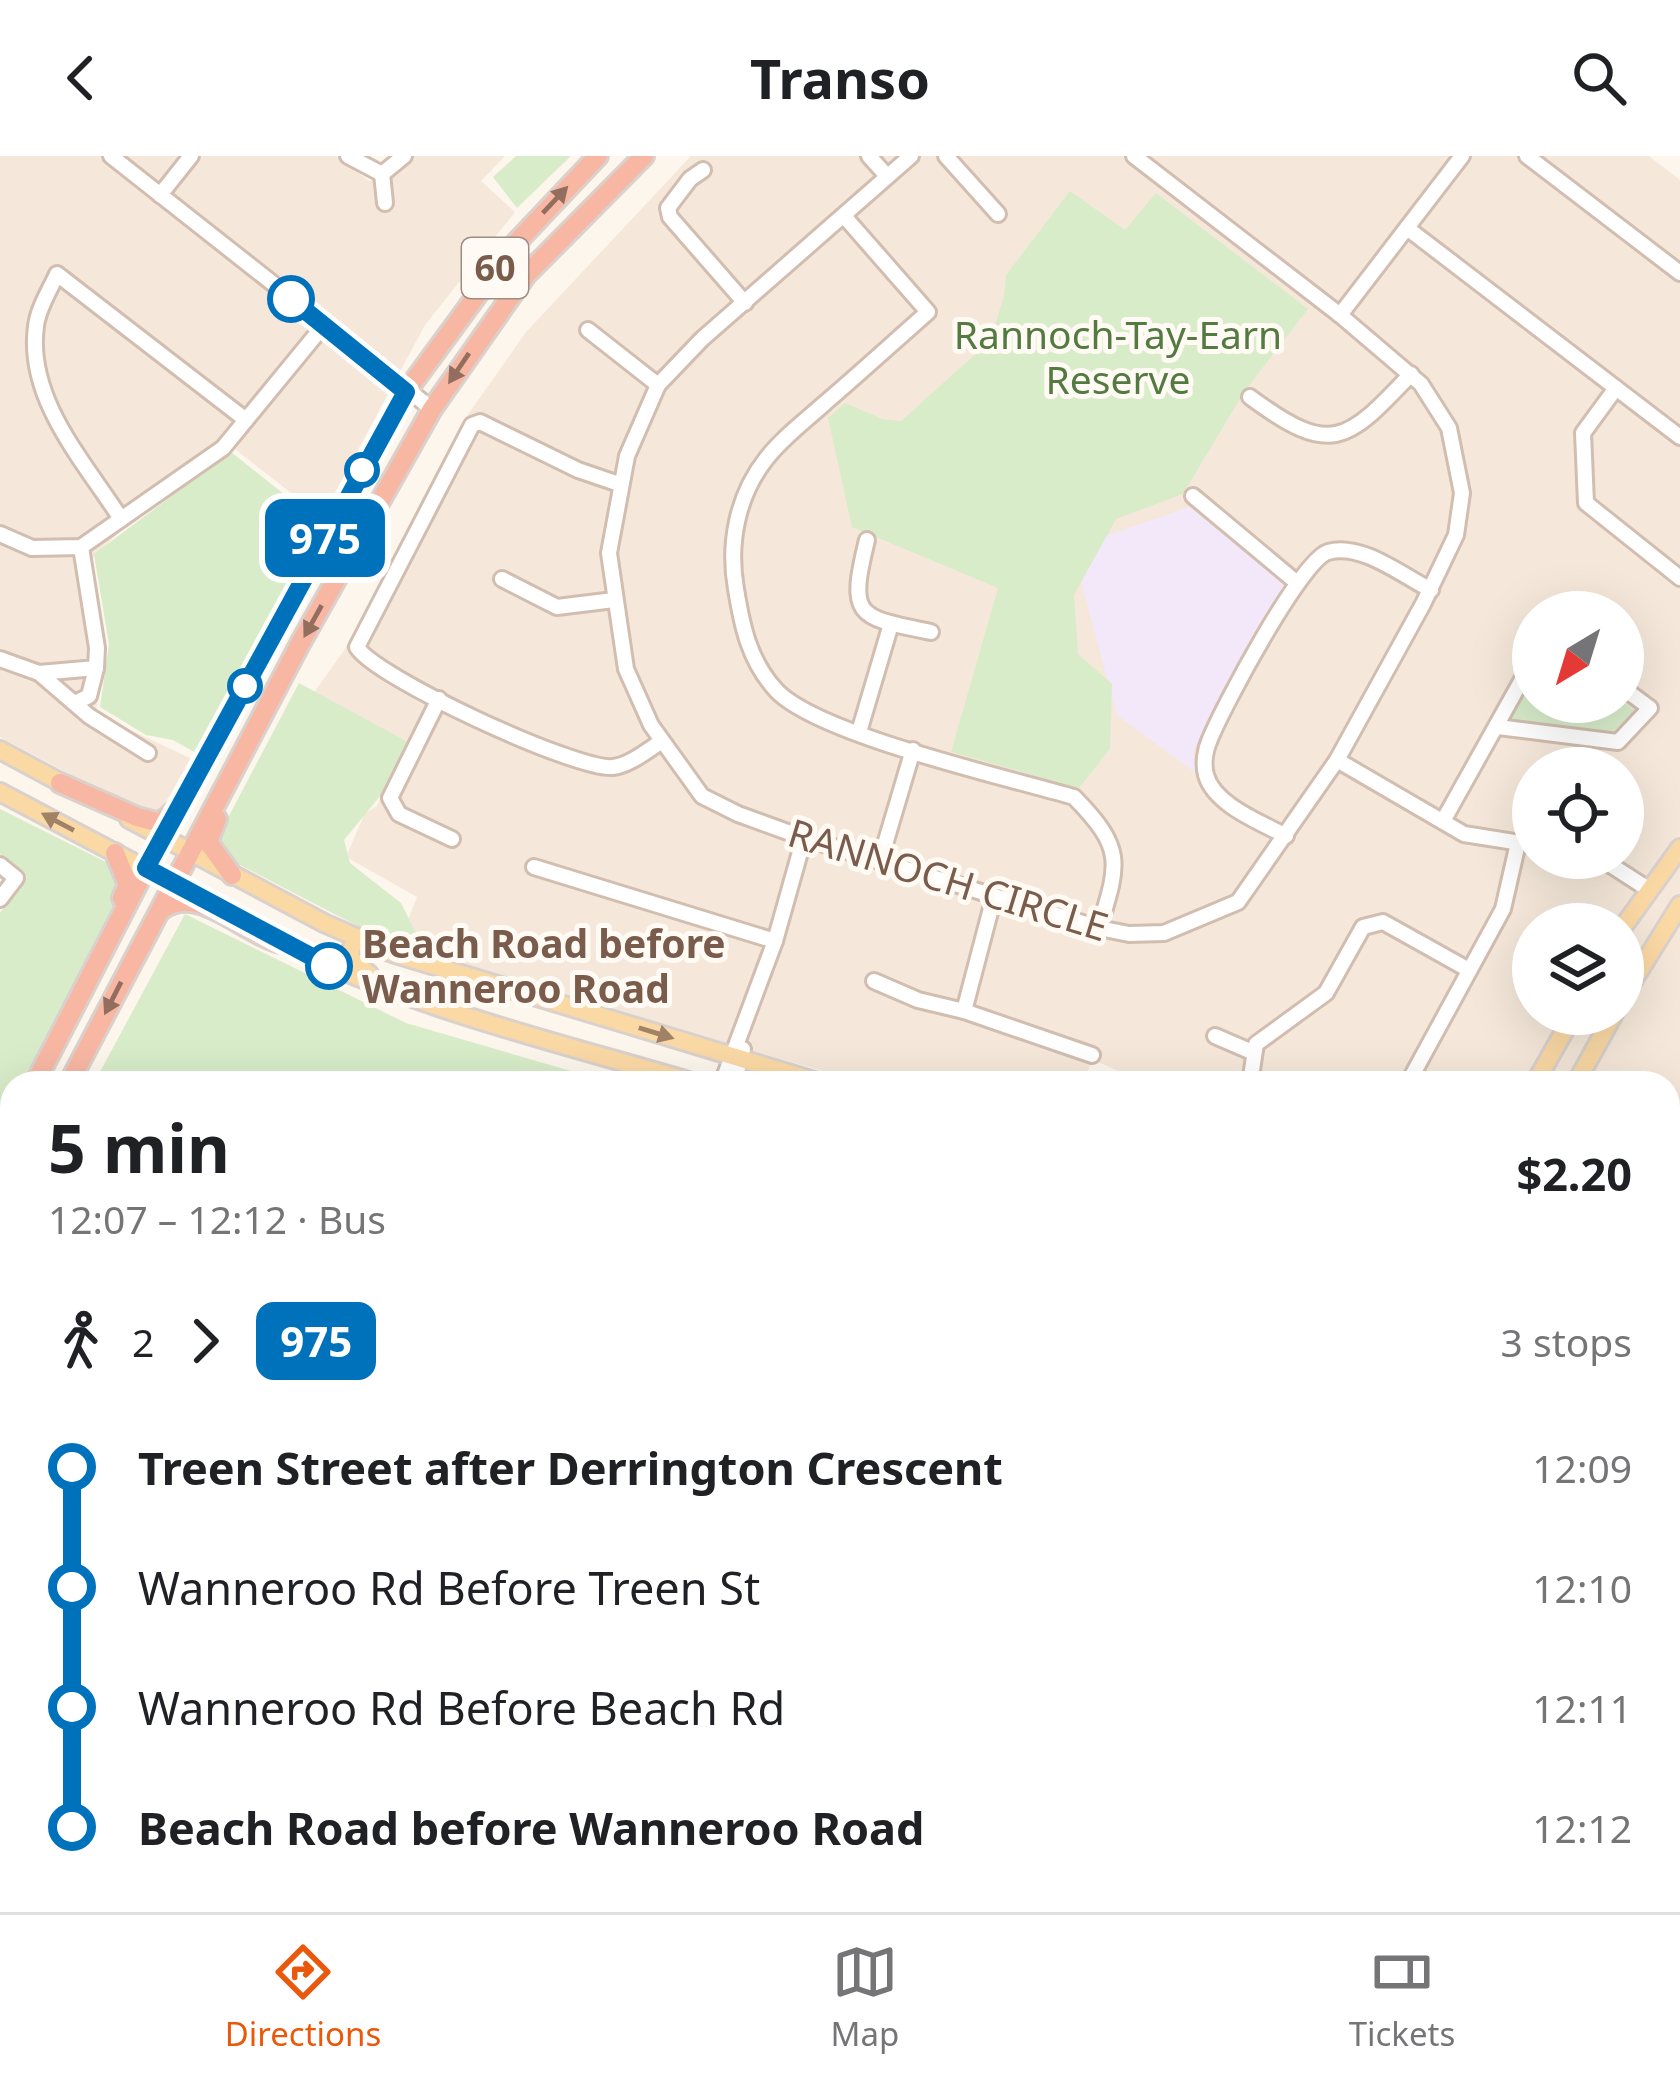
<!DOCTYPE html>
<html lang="en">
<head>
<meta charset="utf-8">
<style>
  :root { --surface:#fff; --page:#f2f2f2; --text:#202124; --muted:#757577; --line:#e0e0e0; --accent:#ea580c }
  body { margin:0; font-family:"Noto Sans",sans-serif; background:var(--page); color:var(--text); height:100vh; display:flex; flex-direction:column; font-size:45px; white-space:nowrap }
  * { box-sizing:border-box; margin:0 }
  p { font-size:39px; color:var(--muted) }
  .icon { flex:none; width:66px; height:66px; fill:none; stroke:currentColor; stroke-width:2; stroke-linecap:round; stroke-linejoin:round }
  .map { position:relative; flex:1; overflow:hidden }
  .side { position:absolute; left:0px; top:915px; width:1680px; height:843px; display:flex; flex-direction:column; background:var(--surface); border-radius:36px 36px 0 0; box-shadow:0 12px 48px #0002 }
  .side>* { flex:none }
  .badge { padding:0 24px; border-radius:18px; font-size:42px; line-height:78px }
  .needle { width:78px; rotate:218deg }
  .fabs { position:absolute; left:1512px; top:435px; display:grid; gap:24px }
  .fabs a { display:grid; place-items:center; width:132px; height:132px; border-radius:50%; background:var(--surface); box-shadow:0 12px 48px #0002; font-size:60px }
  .map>.badge { position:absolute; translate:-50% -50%; box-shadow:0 0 0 6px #fff }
  .legs { display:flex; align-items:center; gap:18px; height:132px; padding:0 48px; font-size:39px }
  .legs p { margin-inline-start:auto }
  .overview { display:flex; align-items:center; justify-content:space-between; height:204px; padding:0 48px }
  h1 { font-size:66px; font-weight:700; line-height:90px }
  ul { padding:0 48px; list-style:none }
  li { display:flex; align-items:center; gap:42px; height:120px; font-size:45px }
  li i { display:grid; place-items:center; width:18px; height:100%; margin:0 15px; background:currentColor }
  li i::after { content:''; width:30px; height:30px; margin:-15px; border:9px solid; border-radius:50%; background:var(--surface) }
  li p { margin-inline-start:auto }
  li:first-child i { background:linear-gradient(#0000 50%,currentColor 0) }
  li:last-child i { background:linear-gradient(currentColor 50%,#0000 0) }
  header { display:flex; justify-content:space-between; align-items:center; height:156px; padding:0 48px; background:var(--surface); font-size:54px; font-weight:700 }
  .menu { display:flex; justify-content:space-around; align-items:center; height:168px; border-top:3px solid var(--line); background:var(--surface); font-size:33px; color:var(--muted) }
  .menu a { display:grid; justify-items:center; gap:6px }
  .menu .active { color:var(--accent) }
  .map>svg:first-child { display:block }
  .residential { fill:#f5e8da; fill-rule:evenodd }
  .commercial { fill:#fde8e0 }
  .education { fill:#f3e8fa }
  .green { fill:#d8ecc9 }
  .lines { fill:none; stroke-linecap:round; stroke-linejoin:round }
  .minor-casing { stroke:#d1beb0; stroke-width:20 }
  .major-casing { stroke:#dad1cd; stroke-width:22 }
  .highway-casing { stroke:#dad1cd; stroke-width:24 }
  .minor { stroke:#fff; stroke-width:14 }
  .major { stroke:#fbd9a5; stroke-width:16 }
  .highway { stroke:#f7b7a3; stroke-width:18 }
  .oneway { fill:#936e5e }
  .oneway2 { fill:#a18267 }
  .line-1-casing { stroke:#fff; stroke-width:27 }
  .line-1 { stroke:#0072bc; stroke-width:18 }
  .stop-1-dot { fill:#fff; stroke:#0072bc; stroke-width:6 }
  .labels { text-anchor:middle; stroke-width:10; stroke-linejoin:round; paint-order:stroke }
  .shield { fill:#fffaf3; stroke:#a28b7f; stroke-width:3 }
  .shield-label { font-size:36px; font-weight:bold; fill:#7a5c4d }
  .park-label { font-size:39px; fill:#537a41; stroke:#fffaf3 }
  .street-label { font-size:39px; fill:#7a5c4d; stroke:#fffaf3 }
  .stop-label { font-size:39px; font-weight:bold; fill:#7a5c4d; stroke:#fffaf3; text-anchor:start }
</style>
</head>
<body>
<header><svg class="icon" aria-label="back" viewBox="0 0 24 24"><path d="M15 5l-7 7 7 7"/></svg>Transo<svg class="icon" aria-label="search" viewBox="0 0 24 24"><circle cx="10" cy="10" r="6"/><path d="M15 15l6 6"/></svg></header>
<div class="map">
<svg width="1680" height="1756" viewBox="0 0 1680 1756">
  <rect width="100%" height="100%" fill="#fdf6ec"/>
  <g class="residential">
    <polygon points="0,0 336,0 369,25 390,20 414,0 505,0 481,25 515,56 425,169 322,361 231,290 120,375 91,404 102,482 96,558 192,603 162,652 146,659 0,581"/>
    <path d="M691,0H1649L1680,24V1303L1668,1296V927H1145L1098,906L1090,908L1084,927H865L503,824L401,782L417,741L346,701L365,657L377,650L404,588L313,538L345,493L467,260L526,176ZM1533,456H1623V546H1533ZM1533,612H1623V702H1533ZM1533,768H1623V858H1533Z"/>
    <polygon points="1059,1746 1325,1746 1333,1756 1046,1756"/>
  </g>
  <polygon class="commercial" points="1668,1376 1680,1384 1680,1756 1372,1756 1365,1746 1668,1746"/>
  <g class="education">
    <polygon points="1189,351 1287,429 1193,595 1196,617 1117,559 1072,392"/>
    <polygon points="389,1746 863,1746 849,1756 381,1756"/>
  </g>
  <g class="green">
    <polygon points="516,0 571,0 517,52 493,21"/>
    <polygon points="1070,35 1125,74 1156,37 1308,153 1244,236 1183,338 1116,363 1074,439 1078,498 1112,528 1110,593 1079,632 951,596 998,432 852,371 828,262 845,247 882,263 901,265 990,185 1004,140 1006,119"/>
    <polygon points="231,296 320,367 196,597 173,584 146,579 100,551 109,488 94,398"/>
    <polygon points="1533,515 1533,546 1623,546 1635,555 1611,577 1510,563"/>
    <polygon points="299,527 408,586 381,639 344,684 350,707 401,747 427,799 394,789 211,694"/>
    <polygon points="0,653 112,709 122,736 22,927 12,927 12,945 0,968 0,757 27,721 0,698"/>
    <polygon points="185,758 406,867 612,927 94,927"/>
    <polygon points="12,1079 12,1546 0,1559 0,1102"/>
    <polygon points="12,1573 12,1694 0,1706 0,1584"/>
  </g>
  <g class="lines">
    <defs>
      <g id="minor">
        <polyline points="111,0 432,253"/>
        <polyline points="348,0 382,18"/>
        <polyline points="869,0 887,20"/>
        <polyline points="911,0 702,183 658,229 627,300 609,397 626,513 651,569 702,640 738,658 804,682 1099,772 1129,778 1164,777 1238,746 1337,604 1423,448 1456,379 1462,337 1449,272 1421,228 1340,159 1134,0"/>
        <polyline points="946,0 998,58"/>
        <polyline points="1527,0 1680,117"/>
        <polyline points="703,14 690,23 668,52 670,61 745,147"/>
        <polyline points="382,18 385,47"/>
        <polyline points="382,18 404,0"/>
        <polyline points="160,39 191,0"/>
        <path d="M844,60L928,156C894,186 860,217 825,247C805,265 782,282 766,303C737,340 728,388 736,433C742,470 749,504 775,533C814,578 1009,622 1074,641C1125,693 1119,707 1099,772"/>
        <polyline points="1407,72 1680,281"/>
        <polyline points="1340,159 1462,0"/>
        <polyline points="588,174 658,229"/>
        <polyline points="1616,232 1583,277 1586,347 1680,422"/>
        <path d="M1250,241C1331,301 1346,287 1411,218"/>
        <path d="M619,328L578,314L480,266L472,269L357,491C374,521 577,615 613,611C630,609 648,594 662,585"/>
        <polyline points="1193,340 1296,426"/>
        <path d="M121,363C84,305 26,243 36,170C38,152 50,134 57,118L246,264"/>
        <polyline points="0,378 32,392 81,391 223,292 324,169"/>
        <path d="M867,384C848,461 856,461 931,476"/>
        <polyline points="502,423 557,451 614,444"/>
        <polyline points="0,503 39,517 96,512 97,492 81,391"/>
        <polyline points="39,517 89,560 148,597"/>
        <polyline points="439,543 390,642 399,658 452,683"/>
        <polyline points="75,547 89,540 96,512"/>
        <polyline points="1498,571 1618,586 1650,552 1623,532"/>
        <polyline points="859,576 891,468"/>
        <polyline points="1337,604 1464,678 1533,689"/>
        <polyline points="1443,665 1533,504"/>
        <path d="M1286,680C1262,667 1214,649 1206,619C1203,608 1205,594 1210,583C1223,551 1301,404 1328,396C1361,386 1403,420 1431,434"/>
        <polyline points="1600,702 1648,733"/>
        <polyline points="880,705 913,594"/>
        <polyline points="0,709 16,722 0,743"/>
        <polyline points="534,711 775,785"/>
        <polyline points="874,825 918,844 964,855 1092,899"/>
        <polyline points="964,855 994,741"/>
        <polyline points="1215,880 1252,896"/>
        <polyline points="722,927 775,785 804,682"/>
        <polyline points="734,927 743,893"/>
        <polyline points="1250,927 1256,888 1326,837 1363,771 1383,766 1469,814"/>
        <polyline points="1408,927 1503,753 1518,687"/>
        <polyline points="1668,1044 1680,1023"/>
        <polyline points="1668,1135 1680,1142"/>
        <polyline points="1343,1746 1351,1756"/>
        <polyline points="311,1756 323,1746"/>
      </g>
      <g id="major">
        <polyline points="0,594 69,631"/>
        <polyline points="0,636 206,745"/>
        <polyline points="129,663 324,767 392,797 821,927"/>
        <polyline points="1623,771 1680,692"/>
        <polyline points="357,781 348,800 369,818"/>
        <path d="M276,783C407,852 554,885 695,927"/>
        <polyline points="1623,841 1680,749"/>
        <polyline points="1535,927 1574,858"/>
        <polyline points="1576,927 1614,858"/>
        <polyline points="1668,1313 1680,1320"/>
        <polyline points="1668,1355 1680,1362"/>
        <polyline points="955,1756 968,1746"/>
        <polyline points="1015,1756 1027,1746"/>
      </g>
      <g id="highway">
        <polyline points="60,627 137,661 160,667 175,654"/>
        <polyline points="217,663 208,686 232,719"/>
        <polyline points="115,697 128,729 122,742"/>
        <path d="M161,754C200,725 245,781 285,788"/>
        <polyline points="35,927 165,675 406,236 513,90 598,0"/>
        <polyline points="69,927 301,486 432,253 526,119 644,0"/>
        <polyline points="0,994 12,971"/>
        <polyline points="0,1058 12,1036"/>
      </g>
    </defs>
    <use href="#minor" class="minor-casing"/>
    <use href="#major" class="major-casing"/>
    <use href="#highway" class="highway-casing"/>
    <use href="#minor" class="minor"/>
    <use href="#major" class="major"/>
    <use href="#highway" class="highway"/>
  </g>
  <defs><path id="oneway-solid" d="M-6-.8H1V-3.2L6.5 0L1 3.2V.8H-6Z" transform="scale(3)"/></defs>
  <g class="oneway">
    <use href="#oneway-solid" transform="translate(555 44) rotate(-47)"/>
    <use href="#oneway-solid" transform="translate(459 212) rotate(124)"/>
    <use href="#oneway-solid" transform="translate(313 465) rotate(119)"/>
    <use href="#oneway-solid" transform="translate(113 842) rotate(117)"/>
  </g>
  <g class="oneway2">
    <use href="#oneway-solid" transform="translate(58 666) rotate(-152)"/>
    <use href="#oneway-solid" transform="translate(656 877) rotate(17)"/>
  </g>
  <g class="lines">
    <defs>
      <polyline id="line-1" points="291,143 406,236 146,712 329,810"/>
    </defs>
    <use href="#line-1" class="line-1-casing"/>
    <use href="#line-1" class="line-1"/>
  </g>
  <g class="stop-1-dot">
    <circle cx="291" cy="143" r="21"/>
    <circle cx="362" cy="314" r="15"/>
    <circle cx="245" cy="530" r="15"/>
    <circle cx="329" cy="810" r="21"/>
  </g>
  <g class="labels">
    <rect class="shield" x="462" y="82" width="66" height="60" rx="9"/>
    <g class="shield-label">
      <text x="495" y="125">60</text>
    </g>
    <g class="park-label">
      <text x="1118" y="193">Rannoch-Tay-Earn<tspan x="1118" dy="45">Reserve</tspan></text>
    </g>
    <g class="street-label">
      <text transform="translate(948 724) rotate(17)" y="14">RANNOCH CIRCLE</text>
    </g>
    <g class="stop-label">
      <text x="362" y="802">Beach Road before<tspan x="362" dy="45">Wanneroo Road</tspan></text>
    </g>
  </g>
</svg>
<div class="fabs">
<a><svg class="needle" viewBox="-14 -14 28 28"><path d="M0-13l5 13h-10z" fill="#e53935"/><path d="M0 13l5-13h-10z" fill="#757577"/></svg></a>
<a><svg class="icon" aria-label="locate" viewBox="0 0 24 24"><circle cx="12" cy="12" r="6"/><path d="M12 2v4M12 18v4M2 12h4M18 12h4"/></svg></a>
<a><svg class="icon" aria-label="layers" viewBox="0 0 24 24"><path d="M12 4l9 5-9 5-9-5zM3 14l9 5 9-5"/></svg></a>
</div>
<b class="badge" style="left:325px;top:382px;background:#0072bc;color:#fff">975</b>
<section class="side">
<div class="overview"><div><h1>5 min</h1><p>12:07 – 12:12 · Bus</p></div><b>$2.20</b></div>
<div class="legs"><svg class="icon" aria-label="walk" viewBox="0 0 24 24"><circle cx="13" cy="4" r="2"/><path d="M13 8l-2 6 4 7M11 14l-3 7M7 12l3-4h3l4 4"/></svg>2<svg class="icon" aria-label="forward" viewBox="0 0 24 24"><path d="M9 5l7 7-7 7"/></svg><b class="badge" style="background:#0072bc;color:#fff">975</b><p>3 stops</p></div>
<ul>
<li><i style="color:#0072bc"></i><b>Treen Street after Derrington Crescent</b><p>12:09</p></li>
<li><i style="color:#0072bc"></i><span>Wanneroo Rd Before Treen St</span><p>12:10</p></li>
<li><i style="color:#0072bc"></i><span>Wanneroo Rd Before Beach Rd</span><p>12:11</p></li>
<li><i style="color:#0072bc"></i><b>Beach Road before Wanneroo Road</b><p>12:12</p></li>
</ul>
</section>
</div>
<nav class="menu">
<a class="active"><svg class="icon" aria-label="directions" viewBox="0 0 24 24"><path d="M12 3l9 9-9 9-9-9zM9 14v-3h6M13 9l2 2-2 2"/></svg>Directions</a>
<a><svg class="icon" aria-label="map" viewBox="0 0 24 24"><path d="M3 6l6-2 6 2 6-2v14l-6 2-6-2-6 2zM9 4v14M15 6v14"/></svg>Map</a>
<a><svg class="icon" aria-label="tickets" viewBox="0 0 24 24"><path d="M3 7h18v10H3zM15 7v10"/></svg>Tickets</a>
</nav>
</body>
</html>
